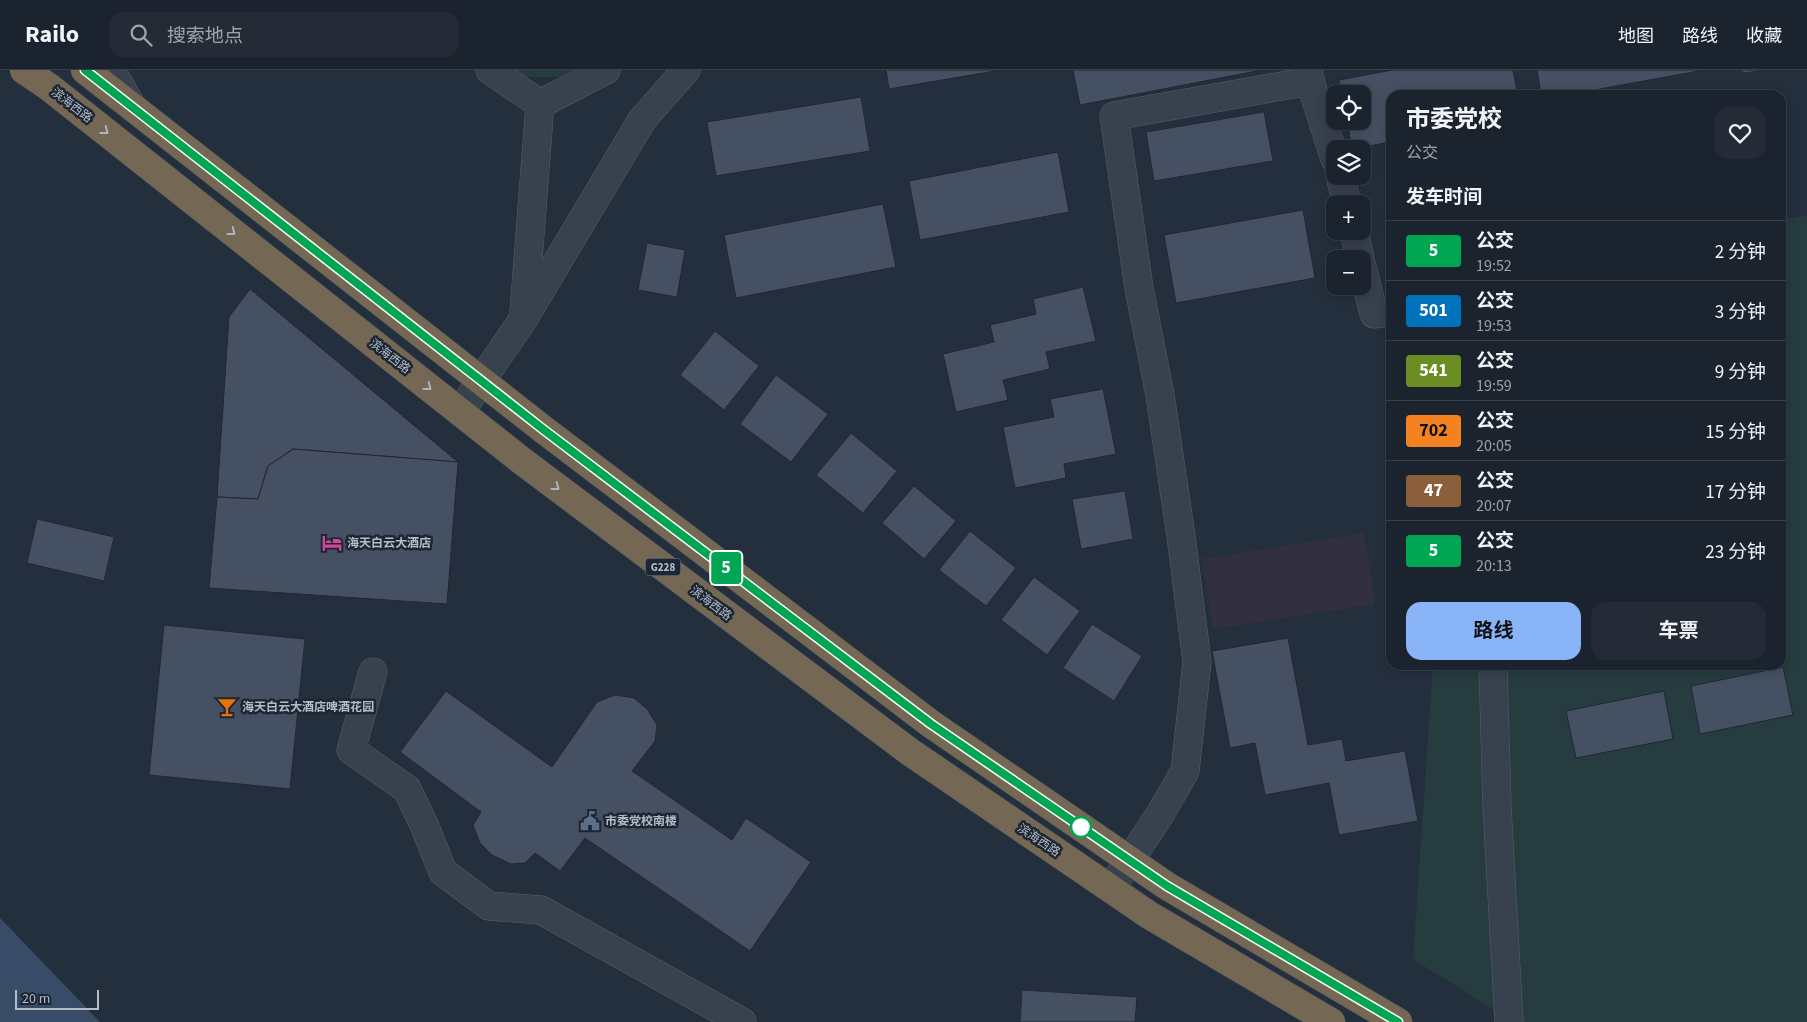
<!DOCTYPE html>
<html lang="zh">
<head>
<meta charset="utf-8">
<style>
  :root { --surface:#1b232e; --page:#242b36; --text:#f1f3f6; --muted:#a0a4aa; --line:#39404a; --accent:#8ab4f8 }
  body { margin:0; font-family:"Source Sans 3","Noto Sans SC",sans-serif; background:var(--page); color:var(--text); height:100vh; display:flex; flex-direction:column; font-size:19px; white-space:nowrap }
  * { box-sizing:border-box; margin:0 }
  p { font-size:16px; color:var(--muted) }
  .icon { flex:none; width:28px; height:28px; fill:none; stroke:currentColor; stroke-width:2; stroke-linecap:round; stroke-linejoin:round }
  .map { position:relative; flex:1; overflow:hidden }
  .side { position:absolute; left:1386px; top:20px; width:400px; height:580px; display:flex; flex-direction:column; background:var(--surface); border-radius:15px; box-shadow:0 2px 12px #0003,0 0 0 1px var(--line) }
  .side>* { flex:none }
  .badge { padding:0 10px; border-radius:4px; font-size:18px; line-height:32px }
  .controls { position:absolute; left:1326px; top:15px; display:grid; gap:10px }
  .controls a { display:grid; place-items:center; width:45px; height:45px; border-radius:10px; background:var(--surface); box-shadow:0 2px 12px #0003,0 0 0 1px var(--line); font-size:25px }
  .scale { position:absolute; left:15px; bottom:12px; width:84px; box-sizing:border-box; padding-left:5px; border:2px solid #b4bcc9; border-top:0; font-size:14px; line-height:18px; white-space:nowrap; color:#b4bcc9; -webkit-text-stroke:4px #1d2633; paint-order:stroke }
  .map>.badge { position:absolute; translate:-50% -50%; box-shadow:0 0 0 2px #fff }
  h2 { padding:0 20px; font-size:19px; line-height:45px }
  .round { display:grid; place-items:center; flex:none; width:52px; height:52px; border-radius:15px; background:var(--page) }
  .headline { display:flex; align-items:center; justify-content:space-between; height:85px; padding:0 20px }
  h1 { font-size:24px; font-weight:700; line-height:38px }
  .action { display:flex; gap:10px; margin-top:auto; padding:10px 20px }
  .action a { flex:1; height:58px; border-radius:15px; background:var(--accent); color:#111; font-size:20px; font-weight:700; line-height:58px; text-align:center }
  .action a+a { background:var(--page); color:var(--text) }
  ul { padding:0; list-style:none }
  li { display:flex; align-items:center; gap:15px; height:60px; padding:0 20px; border-top:1px solid var(--line) }
  li div { flex:1 }
  li b { display:block; font-size:19px }
  li em { font-style:normal }
  li .badge { min-width:55px; font-weight:700; text-align:center }
  header { display:flex; align-items:center; gap:30px; box-sizing:border-box; height:70px; padding:0 25px; background:var(--surface); border-bottom:1px solid var(--line) }
  header strong { font-size:24px }
  nav { display:flex; gap:28px; margin-inline-start:auto; font-size:18px }
  .search { width:350px; height:45px; background:var(--page); display:flex; align-items:center; gap:12px; box-sizing:border-box; padding:0 18px; border-radius:15px; color:var(--muted); font-size:19px }
  .map>svg:first-child { display:block }
  .medical { fill:#32303f }
  .green { fill:#263c3f }
  .water { fill:#394c67 }
  .building { fill:#455162; stroke:#1f2835 }
  .lines { fill:none; stroke-linecap:round; stroke-linejoin:round }
  .minor-casing { stroke:#565f6c; stroke-width:29 }
  .highway-casing { stroke:#434c59; stroke-width:29 }
  .minor { stroke:#38414e; stroke-width:28 }
  .highway { stroke:#746855; stroke-width:28 }
  .oneway { stroke:#aeb4bd }
  .line-casing { stroke:#fff; stroke-width:11 }
  .line { stroke:#00a651; stroke-width:8 }
  .stop-dot { fill:#fff; stroke:#00a651; stroke-width:2.5 }
  .labels { text-anchor:middle; stroke-width:5; stroke-linejoin:round; paint-order:stroke }
  .shield { fill:#1d2633; stroke:#878f9c; stroke-width:1 }
  .shield-label { font-size:11px; font-weight:bold; fill:#b4bcc9 }
  .street-label { font-size:12px; fill:#b4bcc9; stroke:#1d2633 }
  .poi-label { font-size:12px; font-weight:bold; fill:#b4bcc9; stroke:#1d2633; text-anchor:start }
</style>
</head>
<body>
<header>
<strong>Railo</strong>
<div class="search"><svg class="icon" aria-label="search" viewBox="0 0 24 24"><circle cx="10" cy="10" r="6"/><path d="M15 15l6 6"/></svg>搜索地点</div>
<nav><a>地图</a><a>路线</a><a>收藏</a></nav>
</header>
<div class="map">
<svg width="1807" height="952" viewBox="0 0 1807 952">
  <rect width="100%" height="100%" fill="#242f3e"/>
  <polygon class="medical" points="1364,463 1375,534 1213,559 1202,489"/>
  <g class="green">
    <polygon points="513,0 572,0 560,7 522,7"/>
    <polygon points="1807,146 1807,952 1513,952 1413,889 1433,595 1781,595 1781,149"/>
  </g>
  <polygon class="water" points="0,848 100,952 0,952"/>
  <g class="building">
    <polygon points="886,0 1001,0 889,19"/>
    <polygon points="1073,0 1262,0 1080,35"/>
    <polygon points="1392,0 1513,0 1518,25 1391,25 1391,72 1352,79 1347,51 1362,51 1362,24 1341,24 1339,10"/>
    <polygon points="1537,0 1704,0 1567,25 1541,25"/>
    <polygon points="1737,0 1763,0 1746,3"/>
    <polygon points="861,27 870,81 716,106 707,52"/>
    <polygon points="1264,42 1273,91 1154,111 1146,62"/>
    <polygon points="1058,82 1069,142 920,170 909,111"/>
    <polygon points="883,134 896,197 736,228 724,165"/>
    <polygon points="1303,140 1315,208 1176,233 1164,165"/>
    <polygon points="647,173 685,180 677,227 638,220"/>
    <polygon points="1083,217 1096,271 1046,282 1050,299 1003,310 1008,330 956,342 943,284 994,272 990,255 1036,244 1033,229"/>
    <polygon points="250,219 458,392 293,379 268,396 258,429 217,427 229,247"/>
    <polygon points="715,261 759,296 724,340 680,305"/>
    <polygon points="776,305 828,344 791,392 740,354"/>
    <polygon points="1103,319 1116,384 1064,394 1066,408 1015,418 1003,357 1054,347 1050,329"/>
    <polygon points="851,363 897,401 863,443 816,405"/>
    <polygon points="293,379 458,392 447,534 209,518 217,427 258,429 268,396"/>
    <polygon points="914,416 956,451 924,489 882,453"/>
    <polygon points="1125,421 1133,469 1081,479 1072,429"/>
    <polygon points="37,449 114,467 104,511 27,493"/>
    <polygon points="970,461 1016,498 986,536 939,500"/>
    <polygon points="1034,507 1080,541 1047,585 1001,550"/>
    <polygon points="1092,554 1142,586 1114,631 1063,598"/>
    <polygon points="164,555 305,569 290,719 149,705"/>
    <polygon points="1288,568 1308,675 1342,669 1346,691 1405,681 1418,751 1339,765 1329,713 1265,725 1255,673 1230,678 1212,581"/>
    <polygon points="1783,597 1793,645 1700,664 1691,616"/>
    <polygon points="446,621 552,697 597,632 615,625 634,628 647,639 657,655 655,671 632,701 732,770 746,748 811,792 750,881 585,768 560,801 535,783 525,793 511,794 492,785 480,773 473,755 481,742 400,682"/>
    <polygon points="1664,621 1673,669 1576,688 1566,641"/>
    <polygon points="1022,920 1137,927 1135,952 1020,952"/>
  </g>
  <g class="lines">
    <defs>
      <g id="minor">
        <polyline points="111,0 132,37"/>
        <polyline points="490,0 540,34 606,0"/>
        <polyline points="1310,11 1335,89"/>
        <polyline points="1340,106 1347,134"/>
        <polyline points="1354,161 1360,189"/>
        <polyline points="1362,197 1374,244 1391,242"/>
        <polyline points="524,242 540,34"/>
        <polyline points="460,342 524,248 642,50 686,0"/>
        <polyline points="1493,595 1497,736 1509,952"/>
        <polyline points="373,602 351,680 407,719 425,757 443,802 489,836 541,840 742,952"/>
        <polyline points="1111,818 1159,746 1185,701 1197,592 1181,466 1160,325 1139,218 1114,46 1310,11 1308,0"/>
      </g>
      <g id="highway">
        <polyline points="24,0 49,17 522,391 910,682 1149,845 1331,952"/>
        <polyline points="85,0 544,360 931,654 1167,816 1398,952"/>
      </g>
    </defs>
    <use href="#minor" class="minor-casing"/>
    <use href="#highway" class="highway-casing"/>
    <use href="#minor" class="minor"/>
    <use href="#highway" class="highway"/>
  </g>
  <defs><path id="oneway-chevron" d="M-2-3.5L2.5 0L-2 3.5" fill="none" stroke-width="1.6" stroke-linecap="round" stroke-linejoin="round" transform="scale(1.25)"/></defs>
  <g class="oneway">
    <use href="#oneway-chevron" transform="translate(105 61) rotate(38)"/>
    <use href="#oneway-chevron" transform="translate(232 162) rotate(38)"/>
    <use href="#oneway-chevron" transform="translate(428 317) rotate(38)"/>
    <use href="#oneway-chevron" transform="translate(556 417) rotate(37)"/>
  </g>
  <g class="lines">
    <defs>
      <polyline id="line" points="85,0 544,360 931,654 1167,816 1398,952"/>
    </defs>
    <use href="#line" class="line-casing"/>
    <use href="#line" class="line"/>
  </g>
  <defs>
    <symbol id="hotel-bare" viewBox="-9 -9 18 18"><path d="M-6-4.5h1.5V1H6V5H4.5V3h-9V5H-6ZM-4 0a1.8 1.8 0 1 1 3.6 0ZM.5 0V-2.5h3Q6-2.5 6 0Z" fill="#d1479c" stroke="#1d2633" stroke-width="2.5" paint-order="stroke"/></symbol>
    <symbol id="bar-bare" viewBox="-9 -9 18 18"><path d="M-6-5H6L.8 .8V4.5H3.5V6h-7V4.5H-.8V.8Z" fill="#e8710a" stroke="#1d2633" stroke-width="2.5" paint-order="stroke"/></symbol>
    <symbol id="civic-bare" viewBox="-9 -9 18 18"><path d="M-.6-6.5H3V-4.5H.6V-3L4-1V1h2V6H-6V1h2V-1L-.6-3ZM-1.2 2.5V6h2.4V2.5Z" fill="#5c6f8a" stroke="#1d2633" stroke-width="2.5" paint-order="stroke"/></symbol>
  </defs>
  <g fill-rule="evenodd">
    <use href="#hotel-bare" x="318" y="459" width="28" height="28"/>
    <use href="#bar-bare" x="213" y="623" width="28" height="28"/>
    <use href="#civic-bare" x="576" y="737" width="28" height="28"/>
  </g>
  <circle class="stop-dot" cx="1081" cy="757" r="10"/>
  <g class="labels">
    <rect class="shield" x="645.5" y="488.5" width="35" height="17" rx="4"/>
    <g class="shield-label">
      <text x="663" y="501">G228</text>
    </g>
    <g class="street-label">
      <text transform="translate(72 35) rotate(38)" y="4">滨海西路</text>
      <text transform="translate(390 286) rotate(38)" y="4">滨海西路</text>
      <text transform="translate(711 533) rotate(37)" y="4">滨海西路</text>
      <text transform="translate(1039 770) rotate(34)" y="4">滨海西路</text>
    </g>
    <g class="poi-label">
      <text x="347" y="477">海天白云大酒店</text>
      <text x="242" y="641">海天白云大酒店啤酒花园</text>
      <text x="605" y="755">市委党校南楼</text>
    </g>
  </g>
</svg>
<div class="controls">
<a><svg class="icon" aria-label="locate" viewBox="0 0 24 24"><circle cx="12" cy="12" r="6"/><path d="M12 2v4M12 18v4M2 12h4M18 12h4"/></svg></a>
<a><svg class="icon" aria-label="layers" viewBox="0 0 24 24"><path d="M12 4l9 5-9 5-9-5zM3 14l9 5 9-5"/></svg></a>
<a>+</a>
<a>−</a>
</div>
<div class="scale">20 m</div>
<b class="badge" style="left:726px;top:498px;background:#00a651;color:#fff">5</b>
<section class="side">
<div class="headline"><div><h1>市委党校</h1><p>公交</p></div><a class="round"><svg class="icon" aria-label="heart" viewBox="0 0 24 24"><path d="M12 20l-8-8c-3-5 5-10 8-4 3-6 11-1 8 4z"/></svg></a></div>
<h2>发车时间</h2>
<ul>
<li><span class="badge" style="background:#00a651;color:#fff">5</span><div><b>公交</b><p>19:52</p></div><em>2 分钟</em></li>
<li><span class="badge" style="background:#0072bc;color:#fff">501</span><div><b>公交</b><p>19:53</p></div><em>3 分钟</em></li>
<li><span class="badge" style="background:#6b8e23;color:#fff">541</span><div><b>公交</b><p>19:59</p></div><em>9 分钟</em></li>
<li><span class="badge" style="background:#f58220;color:#111">702</span><div><b>公交</b><p>20:05</p></div><em>15 分钟</em></li>
<li><span class="badge" style="background:#8b5e3c;color:#fff">47</span><div><b>公交</b><p>20:07</p></div><em>17 分钟</em></li>
<li><span class="badge" style="background:#00a651;color:#fff">5</span><div><b>公交</b><p>20:13</p></div><em>23 分钟</em></li>
</ul>
<div class="action"><a>路线</a><a>车票</a></div>
</section>
</div>
</body>
</html>
